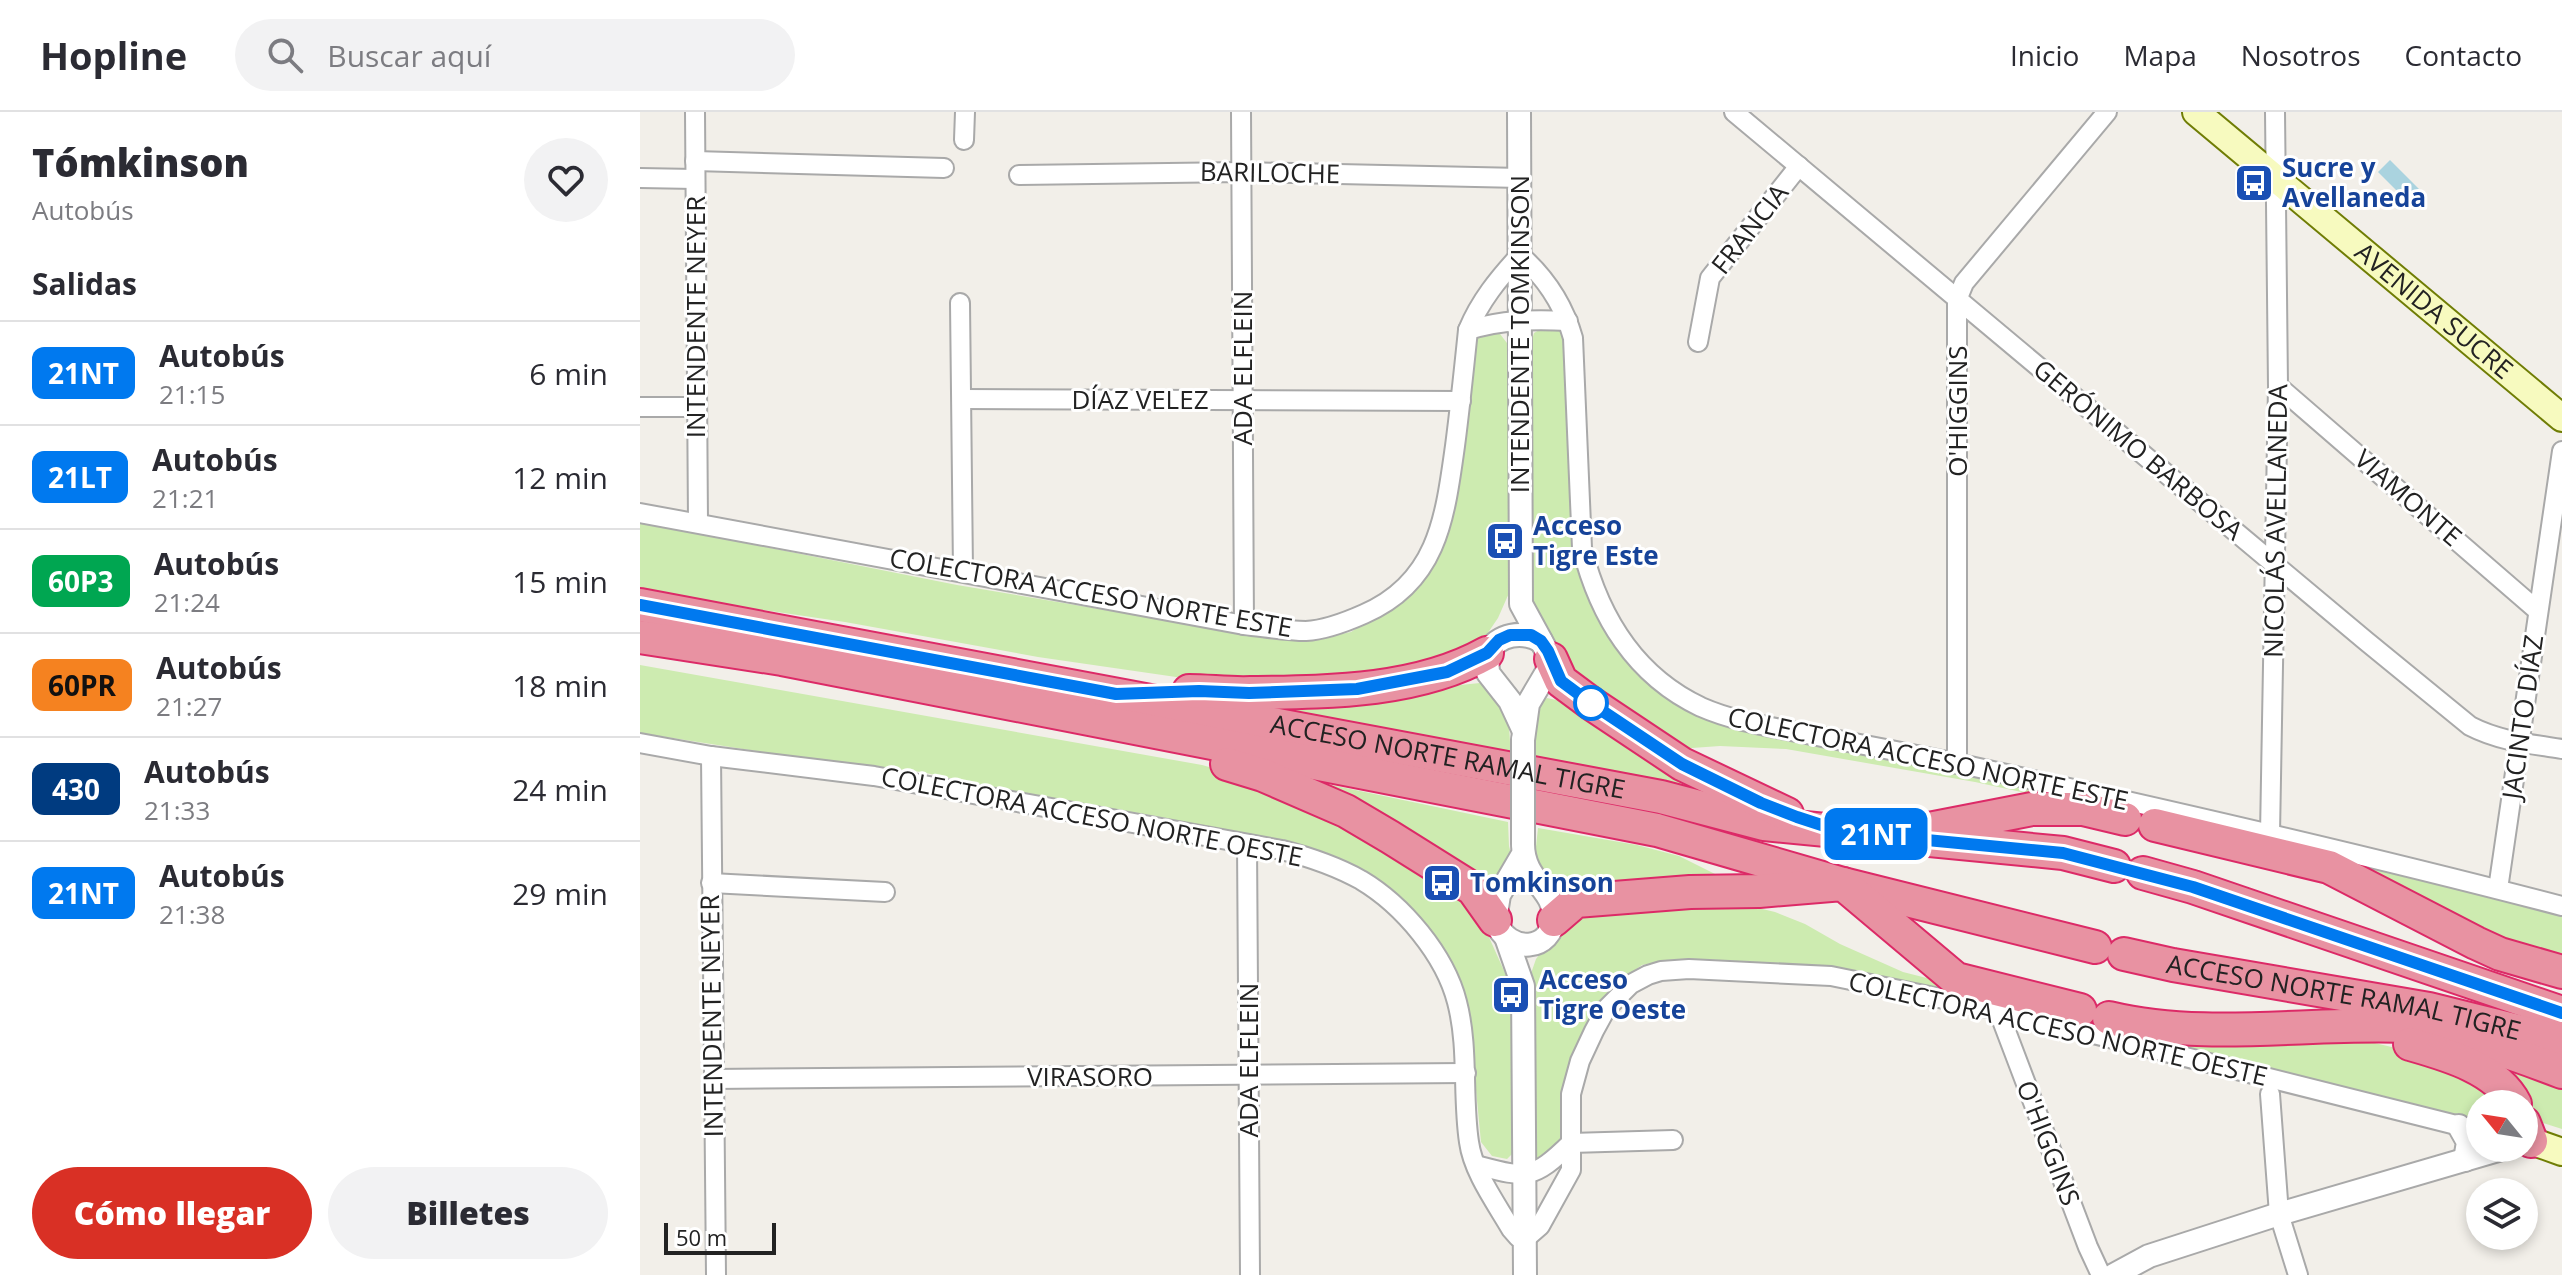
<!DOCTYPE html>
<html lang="es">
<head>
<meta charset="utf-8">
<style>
  :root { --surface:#fff; --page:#f2f2f3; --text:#2b2b33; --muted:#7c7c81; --line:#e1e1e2; --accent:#d93025 }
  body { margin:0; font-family:"Open Sans",sans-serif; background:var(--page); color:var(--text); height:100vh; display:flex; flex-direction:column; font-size:30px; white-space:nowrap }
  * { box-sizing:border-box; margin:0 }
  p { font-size:26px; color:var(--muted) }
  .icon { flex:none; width:44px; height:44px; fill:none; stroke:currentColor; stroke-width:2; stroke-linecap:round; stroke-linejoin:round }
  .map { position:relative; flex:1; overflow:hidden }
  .panel { display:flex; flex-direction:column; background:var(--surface); width:640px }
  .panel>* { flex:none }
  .badge { padding:0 16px; border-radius:12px; font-size:28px; line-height:52px }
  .needle { width:52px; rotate:300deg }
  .buttons { position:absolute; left:1826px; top:978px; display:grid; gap:16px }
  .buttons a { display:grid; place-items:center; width:72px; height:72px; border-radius:50%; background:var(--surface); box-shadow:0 4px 12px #0003; font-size:40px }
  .scale { position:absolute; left:24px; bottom:20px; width:112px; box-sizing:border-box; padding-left:8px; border:4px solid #222; border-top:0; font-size:22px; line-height:28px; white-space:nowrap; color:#222; -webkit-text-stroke:6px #fff; paint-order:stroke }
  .map>.badge { position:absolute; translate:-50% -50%; box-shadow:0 0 0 4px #fff }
  h2 { padding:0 32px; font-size:30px; line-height:72px }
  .round { display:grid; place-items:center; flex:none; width:84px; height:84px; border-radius:42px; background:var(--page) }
  .head { display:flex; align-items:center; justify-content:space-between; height:136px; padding:0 32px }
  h1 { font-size:38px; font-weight:800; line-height:60px }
  .cta { display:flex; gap:16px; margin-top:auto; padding:16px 32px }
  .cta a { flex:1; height:92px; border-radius:48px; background:var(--accent); color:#fff; font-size:32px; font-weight:800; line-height:92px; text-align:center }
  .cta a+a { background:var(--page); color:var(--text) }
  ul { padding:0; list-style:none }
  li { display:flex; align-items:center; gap:24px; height:104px; padding:0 32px; border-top:2px solid var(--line) }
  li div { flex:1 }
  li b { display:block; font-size:30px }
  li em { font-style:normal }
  li .badge { min-width:88px; font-weight:700; text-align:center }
  header { display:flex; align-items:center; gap:48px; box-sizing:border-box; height:112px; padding:0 40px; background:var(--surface); border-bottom:2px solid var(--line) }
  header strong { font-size:38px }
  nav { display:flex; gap:44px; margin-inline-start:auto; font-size:28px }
  .search { width:560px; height:72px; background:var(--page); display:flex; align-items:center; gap:20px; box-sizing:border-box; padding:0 28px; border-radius:44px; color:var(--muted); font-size:30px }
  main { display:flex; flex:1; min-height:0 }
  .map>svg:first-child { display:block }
  .grass { fill:#cdebb0 }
  .water { fill:#aad3df }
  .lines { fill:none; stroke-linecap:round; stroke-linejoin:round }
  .minor-casing { stroke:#a9a9a9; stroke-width:22 }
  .tertiary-casing { stroke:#a9a9a9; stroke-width:26 }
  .secondary-casing { stroke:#707d05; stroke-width:30 }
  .motorway-casing { stroke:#dc2a67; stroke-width:36 }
  .minor { stroke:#fff; stroke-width:18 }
  .tertiary { stroke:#fff; stroke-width:22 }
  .secondary { stroke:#f7fabf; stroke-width:26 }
  .motorway { stroke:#e892a2; stroke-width:32 }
  .tertiary-bridge-casing { stroke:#a9a9a9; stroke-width:26; stroke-linecap:butt }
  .tertiary-bridge { stroke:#fff; stroke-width:22 }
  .line-casing { stroke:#fff; stroke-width:18 }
  .line { stroke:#0079ef; stroke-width:12 }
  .stop-dot { fill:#fff; stroke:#0079ef; stroke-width:4 }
  .labels { text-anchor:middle; stroke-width:6; stroke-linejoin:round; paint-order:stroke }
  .transit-label { font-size:26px; font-weight:bold; fill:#164399; stroke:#fff; text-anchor:start }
  .street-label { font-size:26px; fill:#222; stroke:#fff }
</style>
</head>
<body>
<header>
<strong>Hopline</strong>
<div class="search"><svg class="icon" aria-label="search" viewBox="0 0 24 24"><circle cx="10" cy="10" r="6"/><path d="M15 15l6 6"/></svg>Buscar aquí</div>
<nav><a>Inicio</a><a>Mapa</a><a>Nosotros</a><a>Contacto</a></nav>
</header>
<main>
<section class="panel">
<div class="head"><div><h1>Tómkinson</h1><p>Autobús</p></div><a class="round"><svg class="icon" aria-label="heart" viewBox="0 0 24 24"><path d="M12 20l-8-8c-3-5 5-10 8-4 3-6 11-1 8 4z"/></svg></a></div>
<h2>Salidas</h2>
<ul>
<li><span class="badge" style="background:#0079ef;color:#fff">21NT</span><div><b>Autobús</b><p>21:15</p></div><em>6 min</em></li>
<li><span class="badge" style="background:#0079ef;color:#fff">21LT</span><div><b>Autobús</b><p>21:21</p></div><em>12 min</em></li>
<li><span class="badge" style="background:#00a651;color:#fff">60P3</span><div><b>Autobús</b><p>21:24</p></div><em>15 min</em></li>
<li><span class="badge" style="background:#f58220;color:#111">60PR</span><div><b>Autobús</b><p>21:27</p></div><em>18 min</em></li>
<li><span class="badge" style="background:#003b80;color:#fff">430</span><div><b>Autobús</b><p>21:33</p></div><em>24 min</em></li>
<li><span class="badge" style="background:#0079ef;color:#fff">21NT</span><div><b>Autobús</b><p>21:38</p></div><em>29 min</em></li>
</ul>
<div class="cta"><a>Cómo llegar</a><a>Billetes</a></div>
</section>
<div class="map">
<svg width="1922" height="1163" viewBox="0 0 1922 1163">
  <rect width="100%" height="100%" fill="#f2efe9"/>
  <g class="grass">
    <polygon points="904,215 916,215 924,221 942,452 982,533 1061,599 1110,620 1330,662 1631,727 1738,758 1769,761 1922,804 1922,850 1559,718 1335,670 1146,637 1080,634 1038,637 930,564 891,507 888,243 894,221"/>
    <polygon points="857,218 870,235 873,472 858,506 843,528 826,544 734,567 543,566 398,545 205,510 0,480 0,410 317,473 602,521 665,527 692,524 711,520 765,484 785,461 805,429 830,243 838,221"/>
    <polygon points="0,553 562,653 626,671 820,781 848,823 870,872 876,1038 867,1047 852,1044 841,1030 828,895 822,877 762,790 639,730 516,704 384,682 281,660 174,648 0,621"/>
    <path d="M840,571C863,585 870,605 870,631L893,637C893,617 889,598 907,586L921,589L1103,693L613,594Z"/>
    <polygon points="634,661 868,710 869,734 873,750 853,781"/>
    <polygon points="898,716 997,733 1039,744 1085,767 919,787 895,744"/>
    <polygon points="1101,792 1135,800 1165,812 1200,832 1263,860 1496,919 1701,923 1760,937 1791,945 1870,992 1840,992 1840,1014 1346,887 1263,869 1176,854 1063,847 1027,848 1002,853 972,875 957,894 949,919 925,1050 916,1055 895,1054 888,870 896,847 931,802"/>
    <polygon points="1811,926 1922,967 1922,1017 1894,1008"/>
  </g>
  <polygon class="water" points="1750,48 1781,79 1769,91 1738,60"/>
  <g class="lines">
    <defs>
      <g id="minor">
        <polyline points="55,0 58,410"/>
        <polyline points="601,0 604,513"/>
        <path d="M1094,0L1726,529L1830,614C1859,629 1890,632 1922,637"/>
        <polyline points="324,28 325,0"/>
        <polyline points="55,49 304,56"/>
        <polyline points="379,63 602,60 881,66"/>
        <polyline points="0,66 55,67"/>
        <polyline points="320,191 323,459"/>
        <path d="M828,218C862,208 893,207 928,209"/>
        <polyline points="1058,230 1070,166 1159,54"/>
        <polyline points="1638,274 1898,499"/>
        <polyline points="322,287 821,289"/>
        <polyline points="0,295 57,295"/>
        <path d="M0,401L604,513C624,515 646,519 666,519C686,518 706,510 724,502C798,470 805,405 815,334C820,296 824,257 828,218C840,189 858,167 880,143C905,165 924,194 933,226L942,436C959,504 995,564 1061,595C1093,609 1127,614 1161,621C1214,631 1268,641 1321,652C1522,696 1723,742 1922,794"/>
        <path d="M0,631L71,644L234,664L642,738C669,745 696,754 721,768C763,793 805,843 817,890C829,936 822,984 829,1030C833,1060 856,1091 871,1117L878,1125L885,1127L900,1114L931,1058V982L940,949L954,919L966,897L991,872L1008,863L1021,859L1049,857L1191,864L1358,898L1840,1019"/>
        <polyline points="71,644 76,1163"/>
        <polyline points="1317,652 1317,188 1324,171 1467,0"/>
        <polyline points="1630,722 1638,274 1635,0"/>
        <polyline points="607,732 610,1163"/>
        <polyline points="71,771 245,780"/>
        <polyline points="1858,777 1922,339"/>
        <polyline points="1358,898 1448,1135 1461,1163"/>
        <polyline points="73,967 826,961"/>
        <polyline points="1630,982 1639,1102 1658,1163"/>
        <path d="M836,1053C886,1066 892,1069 931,1031L1033,1028"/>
      </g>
      <g id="tertiary">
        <polyline points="879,0 881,492 911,547 908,558 888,592 883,628"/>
        <path d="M883,617L870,589L848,561L847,541C859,522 882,518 901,529"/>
        <path d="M883,742L859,783L855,808C868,844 913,839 914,804C914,777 883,768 883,732"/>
        <polyline points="867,828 883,874 885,1163"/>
        <polyline points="1819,1014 1828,1030 1825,1048"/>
        <polyline points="1474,1163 1509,1144 1639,1102 1865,1036"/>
      </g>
      <g id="secondary">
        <path id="s1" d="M1556,0L1922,306"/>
        <polyline points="1891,1029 1922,1040"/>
      </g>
      <g id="motorway">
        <path id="s2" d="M0,493L1021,685L1124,712L1423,741L1474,754"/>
        <polyline points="0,525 142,547 1017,718 1203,772 1455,835"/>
        <polyline points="911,547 921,569 952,592 1042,652 1147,702"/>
        <path d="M549,579C569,579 590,582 611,581C689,580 777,580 847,541"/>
        <polyline points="587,652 623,663 706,699 750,725 833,777 855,808"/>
        <polyline points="1515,713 1689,755 1836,831 1860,842 1922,860"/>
        <polyline points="1289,717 1392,697 1443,697 1485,707"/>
        <polyline points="1503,761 1553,775 1922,901"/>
        <polyline points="914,808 936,789 1050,780 1119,779 1203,772 1316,867 1440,898"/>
        <path id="s3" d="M1484,842L1533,853L1789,897L1922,930"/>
        <path d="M1469,906C1565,929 1668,910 1765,914C1820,923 1870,940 1922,960"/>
        <path d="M1770,932C1805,942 1857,956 1875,992"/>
        <polyline points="1884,1011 1891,1029"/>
      </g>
    </defs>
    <use href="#minor" class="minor-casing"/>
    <use href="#tertiary" class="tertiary-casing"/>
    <use href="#secondary" class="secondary-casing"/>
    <use href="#motorway" class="motorway-casing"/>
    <use href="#minor" class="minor"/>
    <use href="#tertiary" class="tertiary"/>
    <use href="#secondary" class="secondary"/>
    <use href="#motorway" class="motorway"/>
    <defs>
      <polyline id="tertiary-bridge" points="883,628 883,732"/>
    </defs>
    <use href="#tertiary-bridge" class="tertiary-bridge-casing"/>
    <use href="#tertiary-bridge" class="tertiary-bridge"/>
  </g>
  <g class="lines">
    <defs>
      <polyline id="line" points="0,493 476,582 559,579 609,581 717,577 807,560 847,541 859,528 870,523 891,523 901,529 908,539 921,569 952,592 1042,652 1121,691 1157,705 1203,720 1423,741 1553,775 1922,901"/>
    </defs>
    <use href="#line" class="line-casing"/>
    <use href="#line" class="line"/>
  </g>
  <defs>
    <symbol id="bus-square" viewBox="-11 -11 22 22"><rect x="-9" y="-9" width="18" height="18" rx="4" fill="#1a4fb4" stroke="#fff"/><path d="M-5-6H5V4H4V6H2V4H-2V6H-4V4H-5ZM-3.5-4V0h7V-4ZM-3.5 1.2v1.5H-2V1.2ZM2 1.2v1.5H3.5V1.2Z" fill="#fff"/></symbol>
  </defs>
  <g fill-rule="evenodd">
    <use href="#bus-square" x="1592" y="49" width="44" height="44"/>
    <use href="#bus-square" x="843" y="407" width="44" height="44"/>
    <use href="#bus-square" x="780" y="749" width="44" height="44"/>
    <use href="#bus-square" x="849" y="861" width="44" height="44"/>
  </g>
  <circle class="stop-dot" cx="951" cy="591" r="16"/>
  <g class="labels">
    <g class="transit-label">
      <text x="1642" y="65">Sucre y<tspan x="1642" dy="30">Avellaneda</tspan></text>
      <text x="893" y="423">Acceso<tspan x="893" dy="30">Tigre Este</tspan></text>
      <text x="830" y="780">Tomkinson</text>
      <text x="899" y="877">Acceso<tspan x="899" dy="30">Tigre Oeste</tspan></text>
    </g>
    <g class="street-label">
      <text transform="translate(630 61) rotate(1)" y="9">BARILOCHE</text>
      <text transform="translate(1110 117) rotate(-52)" y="9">FRANCIA</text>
      <text dy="9" stroke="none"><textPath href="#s1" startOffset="310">AVENIDA SUCRE</textPath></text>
      <text transform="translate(56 205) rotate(-90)" y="9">INTENDENTE NEYER</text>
      <text transform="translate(880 222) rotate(-90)" y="9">INTENDENTE TOMKINSON</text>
      <text transform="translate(603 256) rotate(-90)" y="9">ADA ELFLEIN</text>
      <text x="500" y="297">DÍAZ VELEZ</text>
      <text transform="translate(1318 299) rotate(-90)" y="9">O'HIGGINS</text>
      <text transform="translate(1498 338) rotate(40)" y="9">GERÓNIMO BARBOSA</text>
      <text transform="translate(1768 386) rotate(41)" y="9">VIAMONTE</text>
      <text transform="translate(1636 409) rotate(-89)" y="9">NICOLÁS AVELLANEDA</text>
      <text transform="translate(451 481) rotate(10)" y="9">COLECTORA ACCESO NORTE ESTE</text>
      <text transform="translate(1883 605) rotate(-82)" y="9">JACINTO DÍAZ</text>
      <text dy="9" stroke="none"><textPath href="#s2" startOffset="822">ACCESO NORTE RAMAL TIGRE</textPath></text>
      <text transform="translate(1288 647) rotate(12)" y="9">COLECTORA ACCESO NORTE ESTE</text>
      <text transform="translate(452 705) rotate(11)" y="9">COLECTORA ACCESO NORTE OESTE</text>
      <text dy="9" stroke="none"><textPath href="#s3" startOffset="224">ACCESO NORTE RAMAL TIGRE</textPath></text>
      <text transform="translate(72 904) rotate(-91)" y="9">INTENDENTE NEYER</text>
      <text transform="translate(1418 917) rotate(13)" y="9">COLECTORA ACCESO NORTE OESTE</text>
      <text transform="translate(609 948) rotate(-90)" y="9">ADA ELFLEIN</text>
      <text x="450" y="974">VIRASORO</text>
      <text transform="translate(1408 1031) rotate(69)" y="9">O'HIGGINS</text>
    </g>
  </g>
</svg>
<div class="buttons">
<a><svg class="needle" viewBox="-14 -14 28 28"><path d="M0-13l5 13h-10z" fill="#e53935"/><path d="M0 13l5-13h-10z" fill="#7c7c81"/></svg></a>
<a><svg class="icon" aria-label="layers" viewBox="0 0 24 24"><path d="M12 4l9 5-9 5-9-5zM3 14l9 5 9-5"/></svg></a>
</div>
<div class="scale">50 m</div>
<b class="badge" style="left:1236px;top:722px;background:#0079ef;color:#fff">21NT</b>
</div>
</main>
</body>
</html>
